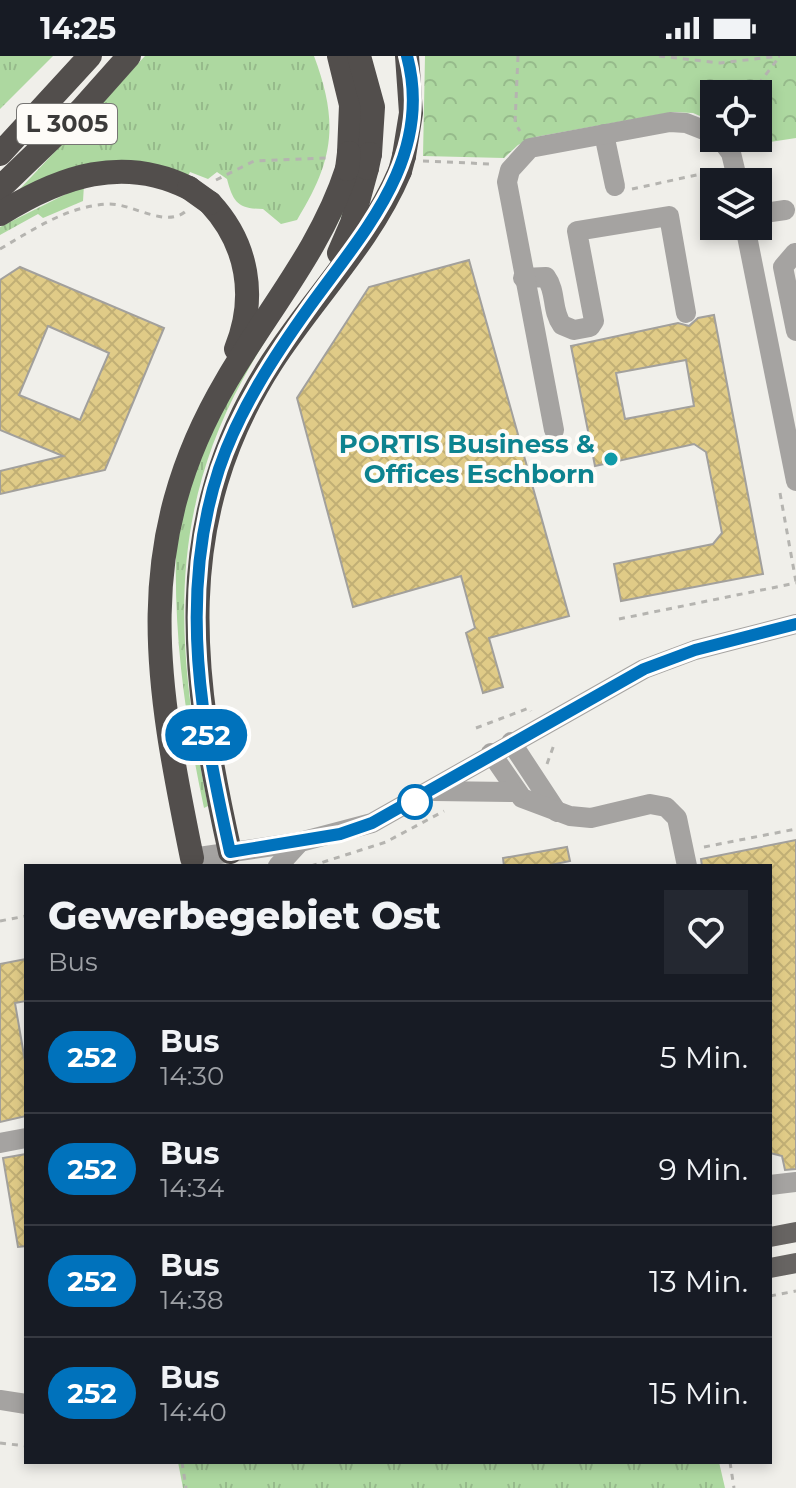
<!DOCTYPE html>
<html lang="de">
<head>
<meta charset="utf-8">
<style>
  :root { --surface:#171b24; --page:#242831; --text:#f1f3f6; --muted:#9ea1a6; --line:#363941 }
  body { margin:0; font-family:Montserrat,sans-serif; background:var(--page); color:var(--text); height:100vh; display:flex; flex-direction:column; font-size:30px; white-space:nowrap }
  * { box-sizing:border-box; margin:0 }
  p { font-size:26px; color:var(--muted) }
  .icon { flex:none; width:44px; height:44px; fill:none; stroke:currentColor; stroke-width:2; stroke-linecap:round; stroke-linejoin:round }
  .map { position:relative; flex:1; overflow:hidden }
  .details { position:absolute; left:24px; top:808px; width:748px; height:600px; display:flex; flex-direction:column; background:var(--surface); border-radius:0px; box-shadow:0 4px 12px #0003 }
  .details>* { flex:none }
  .badge { padding:0 16px; border-radius:26px; font-size:28px; line-height:52px }
  .controls { position:absolute; left:700px; top:24px; display:grid; gap:16px }
  .controls a { display:grid; place-items:center; width:72px; height:72px; border-radius:0px; background:var(--surface); box-shadow:0 4px 12px #0003; font-size:40px }
  .map>.badge { position:absolute; translate:-50% -50%; box-shadow:0 0 0 4px #fff }
  .round { display:grid; place-items:center; flex:none; width:84px; height:84px; border-radius:0px; background:var(--page) }
  .overview { display:flex; align-items:center; justify-content:space-between; height:136px; padding:0 24px }
  h1 { font-size:38px; font-weight:800; line-height:60px }
  ul { padding:0; list-style:none }
  li { display:flex; align-items:center; gap:24px; height:112px; padding:0 24px; border-top:2px solid var(--line) }
  li div { flex:1 }
  li b { display:block; font-size:30px }
  li em { font-style:normal }
  li .badge { min-width:88px; font-weight:700; text-align:center }
  .status { display:flex; justify-content:space-between; align-items:center; height:56px; padding:0 40px; background:var(--surface); direction:ltr }
  .status svg { height:22px; fill:currentColor }
  .map>svg:first-child { display:block }
  .grass { fill:url(#grass-tufts) }
  .park { fill:url(#park-crowns) }
  .building { fill:url(#building-cross-hatch); stroke:#a2a09c; stroke-width:2; fill-rule:evenodd }
  .lines { fill:none; stroke-linecap:round; stroke-linejoin:round }
  .path { stroke:#b5b4b0; stroke-width:3; stroke-dasharray:6 6; stroke-linecap:butt }
  .minor { stroke:#a5a3a1; stroke-width:20 }
  .major { stroke:#676462; stroke-width:20 }
  .highway { stroke:#524e4c; stroke-width:24 }
  .highway-bridge { stroke:#524e4c; stroke-width:24 }
  .line-casing { stroke:#fff; stroke-width:18 }
  .line { stroke:#0072bc; stroke-width:12 }
  .culture-dot { fill:#0f9aa8; stroke:#fefcf8; stroke-width:3 }
  .stop-dot { fill:#fff; stroke:#0072bc; stroke-width:4 }
  .labels { text-anchor:middle; stroke-width:8; stroke-linejoin:round; paint-order:stroke }
  .shield { fill:#fefcf8; stroke:#767573; stroke-width:2 }
  .shield-label { font-size:24px; font-weight:bold; fill:#3c3b3a }
  .culture-label { font-size:26px; font-weight:bold; fill:#0d838f; stroke:#fefcf8; text-anchor:end }
</style>
</head>
<body>
<div class="status"><b>14:25</b><svg viewBox="0 0 49 12"><path d="M0 12V9h3v3zM5 12V6h3v6zM10 12V3h3v9zM15 12V0h3v12zM26 1h20v11H26zM47 4h2v5h-2z"/></svg></div>
<div class="map">
<svg width="796" height="1432" viewBox="0 0 796 1432">
  <defs>
    <pattern id="grass-tufts" width="24" height="20" patternUnits="userSpaceOnUse" patternTransform="scale(2)"><rect width="24" height="20" fill="#add8a0"/><path d="M3 7l-1-3M5 7V3M7 7l1-3M15 17l-1-3M17 17v-4M19 17l1-3" fill="none" stroke="#96ba8b"/></pattern>
    <pattern id="park-crowns" width="20" height="18" patternUnits="userSpaceOnUse" patternTransform="scale(2)"><rect width="20" height="18" fill="#add8a0"/><path d="M2 6a3 3 0 1 1 6 0M12 15a3 3 0 1 1 6 0" fill="none" stroke="#96ba8b"/></pattern>
    <pattern id="building-cross-hatch" width="8" height="8" patternUnits="userSpaceOnUse" patternTransform="scale(2)"><rect width="8" height="8" fill="#e0cb87"/><path d="M0 0l8 8M0 8l8-8" fill="none" stroke="#c1af75"/></pattern>
  </defs>
  <rect width="100%" height="100%" fill="#f0efea"/>
  <g class="grass">
    <polygon points="0,0 53,0 0,53"/>
    <path d="M145,0H314C339,67 334,104 297,164L281,168L263,153C238,153 233,146 227,123L217,116L208,123L190,116L188,120C119,91 81,108 17,136Z"/>
    <polygon points="84,129 83,145 43,162 38,158 0,179 0,171"/>
    <path d="M349,144C320,207 276,262 243,323C165,465 177,598 208,750L204,752C186,668 174,583 176,498C178,391 293,235 349,144Z"/>
    <polygon points="178,1406 719,1406 725,1432 183,1432"/>
  </g>
  <polygon class="park" points="425,0 796,0 796,82 739,91 731,82 758,82 758,38 714,38 714,66 693,57 673,56 535,81 518,89 504,102 423,100"/>
  <g class="building">
    <polygon points="469,204 569,560 489,582 503,631 483,637 466,577 475,572 461,520 353,551 297,342 369,231"/>
    <path d="M20,211L164,272L105,414L0,438V415L63,400L0,374V224ZM48,270L109,297L80,364L19,339Z"/>
    <path d="M714,259L763,518L621,545L614,508L713,488L722,477L706,396L694,388L595,410L571,290L678,267L689,270L698,262ZM686,304L694,350L625,363L616,317Z"/>
    <polygon points="796,784 796,1113 785,1114 782,1100 770,1097 770,810 702,810 701,803"/>
    <polygon points="567,791 570,805 546,810 504,810 503,802"/>
    <polygon points="26,903 26,945 15,947 26,1011 26,1060 0,1066 0,908"/>
    <polygon points="26,1098 26,1190 18,1191 3,1102"/>
  </g>
  <g class="lines">
    <g class="path">
      <polyline points="518,0 515,67 520,75"/>
      <polyline points="659,0 720,7 780,0"/>
      <polyline points="751,38 780,0"/>
      <polyline points="423,105 491,108"/>
      <polyline points="216,124 254,105 327,102"/>
      <polyline points="632,133 715,115"/>
      <path d="M0,193C34,173 68,150 108,148C132,147 166,173 186,155"/>
      <polyline points="780,437 796,526"/>
      <polyline points="619,563 796,527"/>
      <polyline points="476,672 529,652 531,655"/>
      <polyline points="547,708 555,686"/>
      <polyline points="704,791 796,773"/>
      <polyline points="311,810 386,786 444,755"/>
      <polyline points="0,865 26,860"/>
      <polyline points="770,1240 796,1235"/>
      <polyline points="0,1387 26,1390"/>
      <polyline points="182,1406 186,1432"/>
      <polyline points="730,1406 734,1432"/>
    </g>
    <g class="minor">
      <polyline points="604,78 615,130"/>
      <polyline points="720,82 731,97 738,126"/>
      <polyline points="758,158 785,154"/>
      <polyline points="745,170 796,425"/>
      <polyline points="795,197 783,211 796,275"/>
      <path d="M523,222L546,221C557,236 551,254 562,269L574,274L590,271L594,265L577,175L669,160L686,257"/>
      <polyline points="554,374 507,126 510,114 530,92 670,66 686,67 714,78"/>
      <polyline points="511,686 557,756"/>
      <polyline points="491,697 522,742 570,760 591,762 650,748 666,751 677,762 687,810"/>
      <polyline points="434,735 517,736"/>
      <polyline points="192,802 300,786 372,767 644,613 695,594 796,568"/>
      <polyline points="278,810 300,786"/>
      <polyline points="0,1087 26,1082"/>
      <polyline points="770,1129 796,1126"/>
      <polyline points="0,1344 26,1348"/>
    </g>
    <g class="major">
      <polyline points="770,1181 796,1176"/>
      <polyline points="770,1212 796,1207"/>
    </g>
    <g class="highway">
      <polyline points="339,0 351,49 349,97"/>
      <polyline points="359,0 373,51 370,98"/>
      <polyline points="0,98 90,0"/>
      <polyline points="404,100 411,57 407,0"/>
      <polyline points="0,132 81,54 129,0"/>
      <path d="M210,147C248,188 257,241 236,293"/>
      <path d="M0,158C61,120 123,99 189,132"/>
      <polyline points="339,197 352,167 367,112"/>
      <path d="M230,796C191,620 169,466 272,306C314,241 370,186 400,115"/>
      <path d="M192,802C156,626 130,488 227,324C268,254 322,191 347,113"/>
    </g>
    <g class="highway-bridge">
      <polyline points="367,112 370,98"/>
      <polyline points="347,113 349,97"/>
      <polyline points="400,115 404,100"/>
      <polyline points="189,132 210,147"/>
    </g>
  </g>
  <g class="lines">
    <defs>
      <path id="line" d="M407,0C434,101 364,175 310,250C274,300 239,354 219,413C177,541 202,669 230,796L340,778L372,767L644,613L695,594L796,568"/>
    </defs>
    <use href="#line" class="line-casing"/>
    <use href="#line" class="line"/>
  </g>
  <circle class="culture-dot" cx="611" cy="403" r="8"/>
  <circle class="stop-dot" cx="415" cy="746" r="16"/>
  <g class="labels">
    <rect class="shield" x="17" y="48" width="100" height="40" rx="6"/>
    <g class="shield-label">
      <text x="67" y="76">L 3005</text>
    </g>
    <g class="culture-label">
      <text x="595" y="397">PORTIS Business &amp;<tspan x="595" dy="30">Offices Eschborn</tspan></text>
    </g>
  </g>
</svg>
<div class="controls">
<a><svg class="icon" aria-label="locate" viewBox="0 0 24 24"><circle cx="12" cy="12" r="6"/><path d="M12 2v4M12 18v4M2 12h4M18 12h4"/></svg></a>
<a><svg class="icon" aria-label="layers" viewBox="0 0 24 24"><path d="M12 4l9 5-9 5-9-5zM3 14l9 5 9-5"/></svg></a>
</div>
<b class="badge" style="left:206px;top:679px;background:#0072bc;color:#fff">252</b>
<section class="details">
<div class="overview"><div><h1>Gewerbegebiet Ost</h1><p>Bus</p></div><a class="round"><svg class="icon" aria-label="heart" viewBox="0 0 24 24"><path d="M12 20l-8-8c-3-5 5-10 8-4 3-6 11-1 8 4z"/></svg></a></div>
<ul>
<li><span class="badge" style="background:#0072bc;color:#fff">252</span><div><b>Bus</b><p>14:30</p></div><em>5 Min.</em></li>
<li><span class="badge" style="background:#0072bc;color:#fff">252</span><div><b>Bus</b><p>14:34</p></div><em>9 Min.</em></li>
<li><span class="badge" style="background:#0072bc;color:#fff">252</span><div><b>Bus</b><p>14:38</p></div><em>13 Min.</em></li>
<li><span class="badge" style="background:#0072bc;color:#fff">252</span><div><b>Bus</b><p>14:40</p></div><em>15 Min.</em></li>
</ul>
</section>
</div>
</body>
</html>
